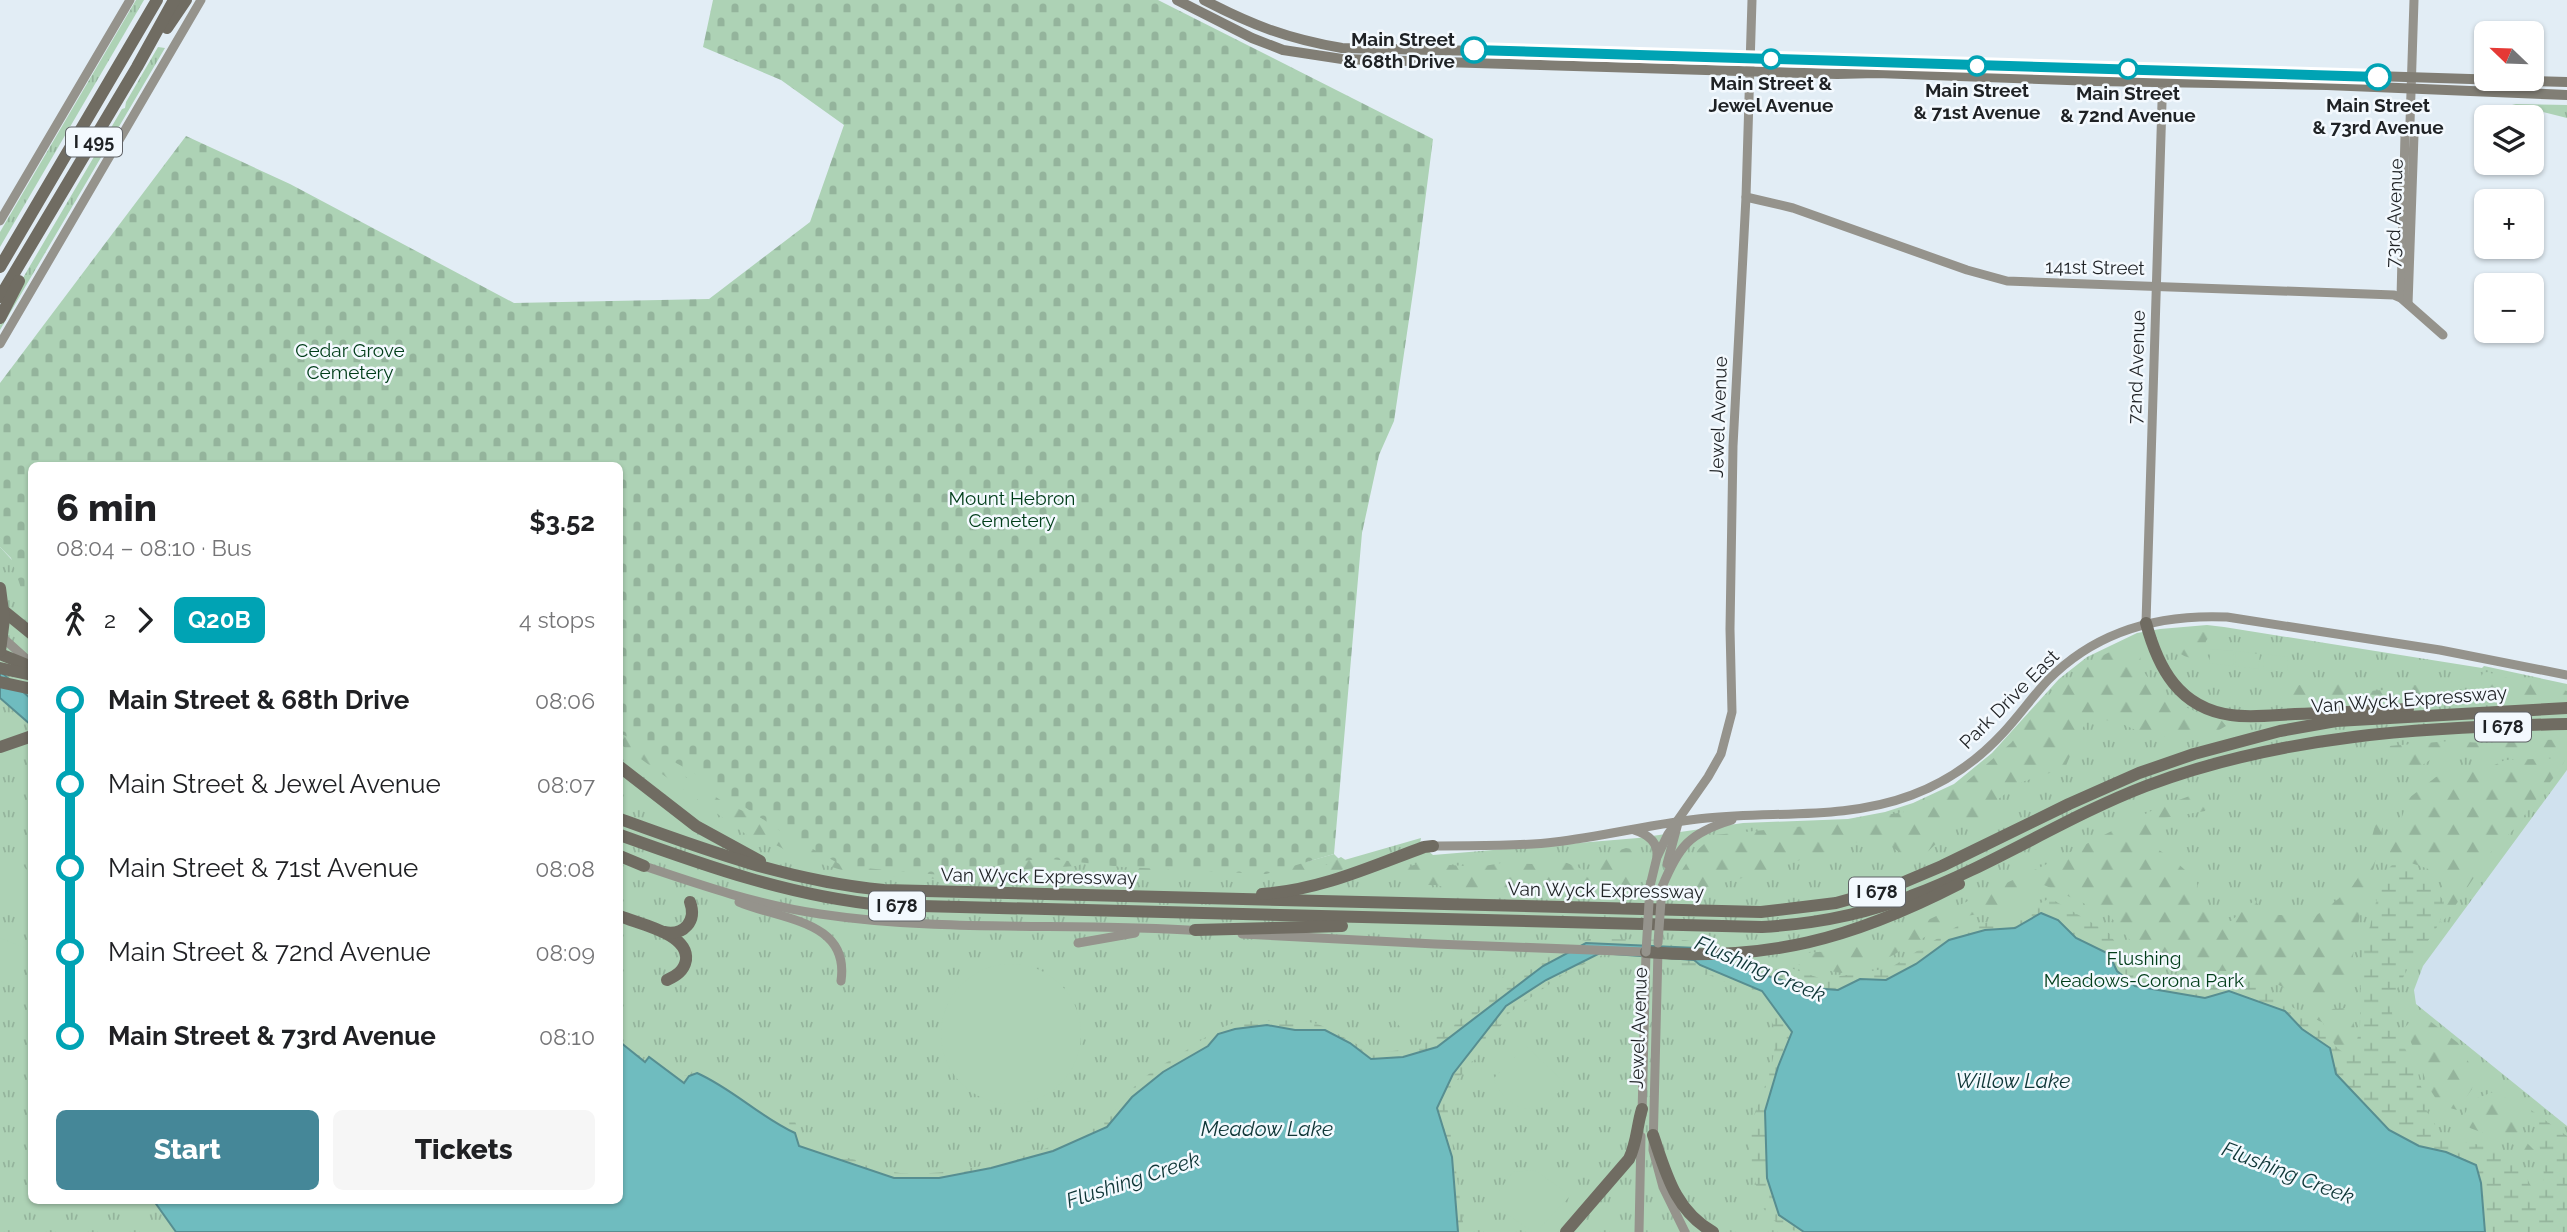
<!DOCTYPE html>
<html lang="en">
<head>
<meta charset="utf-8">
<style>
  :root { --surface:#fff; --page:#f6f6f6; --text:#202124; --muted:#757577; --accent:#458798 }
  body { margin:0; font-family:Raleway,sans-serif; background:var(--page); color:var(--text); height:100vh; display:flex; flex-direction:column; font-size:26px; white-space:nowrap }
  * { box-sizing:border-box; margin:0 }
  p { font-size:23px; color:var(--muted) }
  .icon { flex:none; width:38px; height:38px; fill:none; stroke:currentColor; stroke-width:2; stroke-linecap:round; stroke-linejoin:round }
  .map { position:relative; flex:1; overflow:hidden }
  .details { position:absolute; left:28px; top:462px; width:595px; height:742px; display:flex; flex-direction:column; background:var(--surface); border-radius:10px; box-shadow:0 2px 5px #0004 }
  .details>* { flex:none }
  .badge { padding:0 14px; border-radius:10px; font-size:24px; line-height:46px }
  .needle { width:46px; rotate:293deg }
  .fabs { position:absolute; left:2474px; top:21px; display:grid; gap:14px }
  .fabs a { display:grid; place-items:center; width:70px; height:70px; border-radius:10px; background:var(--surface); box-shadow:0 2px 5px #0004; font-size:35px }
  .map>.badge { position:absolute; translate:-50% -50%; box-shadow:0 0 0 4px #fff }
  .legs { display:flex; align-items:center; gap:10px; height:77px; padding:0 28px; font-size:23px }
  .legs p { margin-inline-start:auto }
  .headline { display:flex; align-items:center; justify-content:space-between; height:119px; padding:0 28px }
  h1 { font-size:38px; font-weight:800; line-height:52px }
  .action { display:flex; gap:14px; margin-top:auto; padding:14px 28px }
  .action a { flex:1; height:80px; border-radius:10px; background:var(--accent); color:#fff; font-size:28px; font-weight:800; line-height:80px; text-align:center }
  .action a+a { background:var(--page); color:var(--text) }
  ul { padding:0 28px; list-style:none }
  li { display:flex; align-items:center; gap:24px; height:84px; font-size:26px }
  li i { display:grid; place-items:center; width:10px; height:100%; margin:0 9px; background:currentColor }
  li i::after { content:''; width:18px; height:18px; margin:-9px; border:5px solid; border-radius:50%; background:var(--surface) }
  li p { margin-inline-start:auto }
  li:first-child i { background:linear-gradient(#0000 50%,currentColor 0) }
  li:last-child i { background:linear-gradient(currentColor 50%,#0000 0) }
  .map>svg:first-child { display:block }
  .built { fill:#d0e1ee }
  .grass { fill:url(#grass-tufts) }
  .forest { fill:url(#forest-firs) }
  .wetland { fill:url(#wetland-marsh) }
  .cemetery { fill:url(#cemetery-stones) }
  .pitch { fill:#add2b5 }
  .water { fill:#6fbcbf; stroke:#578e91; stroke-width:2 }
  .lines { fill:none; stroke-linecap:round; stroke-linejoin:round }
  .secondary { stroke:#95938c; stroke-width:9 }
  .primary { stroke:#817e75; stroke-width:10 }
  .highway { stroke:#706c62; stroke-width:12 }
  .secondary-bridge { stroke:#95938c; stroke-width:9 }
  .highway-bridge { stroke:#706c62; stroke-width:12 }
  .line-1-casing { stroke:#fff; stroke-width:16 }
  .line-1 { stroke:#00a3b4; stroke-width:10 }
  .stop-1-dot { fill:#fff; stroke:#00a3b4; stroke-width:3.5 }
  .labels { text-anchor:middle; stroke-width:5; stroke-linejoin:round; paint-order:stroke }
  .shield { fill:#f3f9fe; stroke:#5f6266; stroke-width:2 }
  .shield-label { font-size:18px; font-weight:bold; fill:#1f2225 }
  .stop-label { font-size:19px; font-weight:bold; fill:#1f2225; stroke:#f3f9fe }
  .street-label { font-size:19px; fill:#1f2225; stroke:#f3f9fe }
  .park-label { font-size:19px; fill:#003d19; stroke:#f3f9fe }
  .water-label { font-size:21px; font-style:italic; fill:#0f3637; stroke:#f3f9fe }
</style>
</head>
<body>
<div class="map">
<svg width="2567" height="1232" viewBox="0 0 2567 1232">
  <defs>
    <pattern id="grass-tufts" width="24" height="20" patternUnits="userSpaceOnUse" patternTransform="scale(1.75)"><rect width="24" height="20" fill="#add2b5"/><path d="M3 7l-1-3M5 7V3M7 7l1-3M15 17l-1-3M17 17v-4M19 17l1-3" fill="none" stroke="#94b49c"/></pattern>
    <pattern id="forest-firs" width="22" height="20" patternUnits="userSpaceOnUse" patternTransform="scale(1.75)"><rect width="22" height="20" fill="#add2b5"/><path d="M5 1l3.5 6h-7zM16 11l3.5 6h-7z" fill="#94b49c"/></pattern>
    <pattern id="wetland-marsh" width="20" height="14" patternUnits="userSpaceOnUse" patternTransform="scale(1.75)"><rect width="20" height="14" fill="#add2b5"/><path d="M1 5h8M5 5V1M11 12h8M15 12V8" fill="none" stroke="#94b49c"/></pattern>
    <pattern id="cemetery-stones" width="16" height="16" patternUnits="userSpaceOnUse" patternTransform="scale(1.75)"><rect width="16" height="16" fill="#add2b5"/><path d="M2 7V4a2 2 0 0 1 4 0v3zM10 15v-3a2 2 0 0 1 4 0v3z" fill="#94b49c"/></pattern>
  </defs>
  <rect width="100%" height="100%" fill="#e2edf5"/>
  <polygon class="built" points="2567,770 2567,1131 2404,1003 2413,970"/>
  <g class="grass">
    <polygon points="136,0 144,0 0,247 0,232"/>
    <polygon points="158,47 165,48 0,330 0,325 17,288 122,109 125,108 126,102"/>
    <polygon points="2512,104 2567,105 2567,118"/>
    <polygon points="0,547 12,560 32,563 32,1200 620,1200 620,717 1037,840 1306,862 1334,854 1341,861 1421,838 1420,844 1433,855 1638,838 1743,823 1848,819 1885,812 1913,803 1954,784 1992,753 2059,679 2087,657 2137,633 2160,629 2207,625 2224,627 2482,668 2484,666 2567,684 2567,770 2423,966 2414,990 2416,1004 2567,1126 2567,1232 0,1232"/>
  </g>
  <g class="forest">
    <path d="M2210,631L2212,633L2206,641L2202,658C2189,659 2183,657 2173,648L2174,640L2185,634Z"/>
    <path d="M2131,644L2140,652L2141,669L2164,697L2214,720L2222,721L2226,726L2219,730L2180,738L2149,736L2120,723L2091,717L2081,730L2065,768L2022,782L1994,802L1998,814L1994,821C1976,826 1971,817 1954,815L1939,841L1920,859L1905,856L1876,836L1746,877L1684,893L1675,888L1677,878L1691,856L1714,835L1837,823L1904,812L1965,783L2011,743L2053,690L2100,657L2123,645Z"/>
    <polygon points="2487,672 2518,681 2538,681 2567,691 2567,696 2458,700 2408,696 2393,700 2376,701 2367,697 2367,691 2383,690 2398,683 2425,686 2441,695 2469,693 2476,687 2483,673"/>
    <polygon points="2306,683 2338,684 2347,690 2349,698 2344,704 2292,702 2288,694 2293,687"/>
    <polygon points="620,726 658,749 684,776 725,803 777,826 849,863 934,871 994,862 1022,848 1102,842 1131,858 1167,863 1177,855 1183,841 1326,865 1341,857 1347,861 1345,867 1336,876 1322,873 1287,876 1191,856 1164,872 1134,870 1104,857 1076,866 1013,870 951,879 905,878 848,872 796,856 778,846 747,835 620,744"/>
    <polygon points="2567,739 2567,748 2563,749 2460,751 2433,758 2418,768 2406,771 2376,747 2450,741 2483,743"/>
    <path d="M2564,758L2565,760L2561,768L2513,830L2491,852L2451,912L2438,926C2445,909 2450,882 2430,870C2426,867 2406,862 2399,859L2387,868L2391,846L2409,798L2436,777L2470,766L2475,769L2488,768L2505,760Z"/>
    <polygon points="2195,794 2208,795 2210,802 2205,811 2165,818 2164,840 2159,850 2174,860 2196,880 2203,908 2218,922 2231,921 2255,900 2264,914 2314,917 2349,891 2364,869 2378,813 2384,819 2374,867 2361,907 2347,993 2310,1003 2267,978 2227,971 2170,970 2156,965 2140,952 2109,915 2044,885 2015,903 1991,912 1960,917 1879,963 1841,973 1794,964 1790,959 1802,953 1835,951 1879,943 2047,864 2157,808"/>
    <path d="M1626,848L1637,850L1640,855C1635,868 1640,880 1634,893L1555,895L1499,890L1449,889L1437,885H1417L1405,880L1402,872L1407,867L1421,863L1479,867L1501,863L1533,864L1548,860L1567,863L1584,870L1595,868L1611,853Z"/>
    <path d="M2349,1008L2352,1010C2353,1025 2358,1035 2354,1049L2450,1148L2335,1046L2323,1023L2306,1014L2312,1010Z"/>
    <polygon points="2411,1014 2421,1014 2458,1043 2474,1072 2472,1089 2457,1110 2440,1105 2429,1088 2405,1027 2411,1021"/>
    <polygon points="2493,1092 2508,1099 2515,1109 2523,1139 2541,1157 2540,1162 2513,1144 2470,1128 2462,1119 2472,1100"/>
  </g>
  <g class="wetland">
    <path d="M2398,859L2413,865L2444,901L2442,916L2435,931L2408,968L2397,989L2392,1013L2396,1032L2418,1073L2427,1112L2444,1138L2480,1145L2518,1161L2534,1192L2544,1181C2544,1157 2536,1134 2531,1110L2567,1136V1232H2485L2481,1183L2446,1152L2419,1146L2389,1130L2336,1074L2330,1048L2302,1029L2285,1011L2229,991L2206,998L2135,986L2117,971L2109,954L2076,938L2058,920L2041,913L2015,928L1985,930L1886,980L1860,979L1838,990L1811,988L1742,969L1697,948L1586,943L1483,1009L1437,1047L1403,1057L1371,1059L1350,1043L1324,1030H1295L1267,1025L1218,1034L1208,1046L1163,1072L1132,1097L1107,1127L1053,1151L991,1168L939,1178H894L798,1146L795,1133L773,1123L760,1111L748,1106L715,1081L689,1076L684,1083L649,1057L651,1055L683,1075L689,1076L696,1065L701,1064L776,1118L795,1122C806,1149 834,1153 859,1161C872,1165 886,1172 900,1173C956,1178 1056,1153 1103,1121C1117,1111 1126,1094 1139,1082C1156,1067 1177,1057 1196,1044C1206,1037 1216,1029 1228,1025C1242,1019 1302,1019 1317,1024C1330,1028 1345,1039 1359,1045L1363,1051C1405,1056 1441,1041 1470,1010C1478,1000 1485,989 1496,982C1516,967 1564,945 1589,939L1685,940L1710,945L1742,965H1782L1822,979L1890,968L1959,925L2008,921L2050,898L2109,933L2132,968L2188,982L2253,980L2292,1007L2323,1023L2335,1046L2349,1057L2354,1053L2360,1027L2361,962L2383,874Z"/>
    <polygon points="1600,953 1606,953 1561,976 1509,1013 1491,1041 1456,1081 1446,1098 1463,1221 1462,1232 1458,1232 1452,1157 1437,1108 1453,1074 1506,1006 1546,980"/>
    <path d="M1668,956L1690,957L1700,965L1762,991L1792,1033L1778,1067L1766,1111L1779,1215L1804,1232C1791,1232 1776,1224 1767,1214C1757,1201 1747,1147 1750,1131C1757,1100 1787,1047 1770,1018C1754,989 1720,980 1691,968C1681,968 1675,962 1666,962Z"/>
  </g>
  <polygon class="cemetery" points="713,0 1158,0 1433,139 1416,272 1394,421 1379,455 1362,533 1334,854 1266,874 1122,867 1042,858 941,875 843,866 779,830 691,771 620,733 620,466 32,466 30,615 11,558 0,547 0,383 186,136 290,184 514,303 709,299 810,222 844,125 781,80 703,47"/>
  <g class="pitch">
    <polygon points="2211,649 2234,651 2233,666 2209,663"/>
    <polygon points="2236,651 2260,654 2258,669 2235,666"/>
    <polygon points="2264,654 2288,657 2287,672 2263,670"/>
    <polygon points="10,853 31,874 31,921 27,926 0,899 0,863"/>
    <polygon points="0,938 31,950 18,988 0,981"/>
    <circle cx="1011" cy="1034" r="70"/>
    <polygon points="1413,990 1432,1011 1407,1034 1387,1013"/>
    <path d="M1526,1046L1565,1083C1542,1120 1512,1116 1493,1079Z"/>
    <polygon points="1534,1170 1571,1195 1536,1232 1533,1232 1499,1209 1499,1191 1513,1172"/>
  </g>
  <g class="water">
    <polygon points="0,671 31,699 31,725 0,698"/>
    <path d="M2041,913L2058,920L2076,938L2109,954L2117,971L2135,986L2205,998L2229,991L2285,1011L2302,1029L2330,1048L2336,1074L2389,1130L2419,1146L2446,1152L2476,1165L2481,1183L2485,1232H1804L1779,1215L1767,1178L1765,1111L1778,1067L1792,1032L1762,991L1700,965L1694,960L1600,953L1546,980L1506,1006L1453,1074L1437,1108L1452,1157L1458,1232H176L154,1201L620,1200V1042L645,1062L649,1057L684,1083L689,1076L697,1073C733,1089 760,1117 795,1133L799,1146L894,1178H939L991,1168L1053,1151L1107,1127L1132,1097L1163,1072L1208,1046L1218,1034L1235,1029L1267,1025L1295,1030H1325L1350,1043L1371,1059L1403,1057L1437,1047L1543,966L1586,943L1697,948L1742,969L1811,988L1838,990L1860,979L1886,980L1916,964L1949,940L1985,930L2015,928Z"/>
  </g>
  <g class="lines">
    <g class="secondary">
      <polyline points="1746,197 1793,208 1967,270 2007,281 2394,295 2401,298 2443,335"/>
      <polyline points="0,221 130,0"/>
      <polyline points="2401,298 2405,134 2410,123"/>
      <polyline points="2408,304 2414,135 2410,123 2414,0"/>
      <polyline points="0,344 201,0"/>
      <polyline points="2146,623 2163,70"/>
      <polyline points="1,636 32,664"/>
      <path d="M1634,830C1647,834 1658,841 1657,856"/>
      <path d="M1433,846C1473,845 1515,847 1555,842C1606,836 1656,823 1707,818C1776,811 1846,820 1912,795C1947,782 1978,760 2003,733C2019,716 2032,697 2048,680C2097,630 2159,614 2227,617L2440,650L2567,675"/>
      <polyline points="1667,864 1678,823"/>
      <path d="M641,865C700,885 758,905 820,914C946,933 1074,922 1201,931"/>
      <polyline points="1650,886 1657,857 1668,834 1708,777 1721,754 1732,712 1730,629 1733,446 1746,197 1752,0"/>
      <path d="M1662,887C1679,846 1689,833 1732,820"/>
      <path d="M739,902C781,920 850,920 841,981"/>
      <polyline points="1242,934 1435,944 1646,952 1642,1115"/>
      <polyline points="1078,943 1135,933"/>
      <polyline points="1658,950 1653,1150 1663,1187 1685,1232"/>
      <polyline points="1639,1232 1641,1136"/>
    </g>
    <g class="primary">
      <polyline points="1177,0 1252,38 1283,50 1342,59 1837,74 1877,73 2095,81 2327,85 2567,95"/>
      <path d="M1204,0C1252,25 1288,39 1342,48L1707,56L1962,66L2213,71L2567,82"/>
    </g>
    <g class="highway">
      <polyline points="167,28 186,0"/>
      <polyline points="0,267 157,0"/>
      <polyline points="0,297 137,67 174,0"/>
      <polyline points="0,318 19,281"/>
      <polyline points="0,608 32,634"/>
      <path d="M2146,623C2158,668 2179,708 2231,715C2251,718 2274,715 2295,714C2333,713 2370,711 2408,709"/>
      <polyline points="0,654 32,667"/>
      <polyline points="0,668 32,675"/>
      <polyline points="0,682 32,689"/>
      <polyline points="0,747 32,736"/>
      <polyline points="620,767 696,826 760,861"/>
      <path d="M620,819C708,851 789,881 884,890L1761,912L1836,903L1890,888L1942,866L2069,804L2139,773L2194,754L2280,731L2336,721L2567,708"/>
      <path d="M620,835C706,866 790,896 882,905L1762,927C1813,924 1863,915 1911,896C1992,866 2065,817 2146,786C2281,735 2424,727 2567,724"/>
      <polyline points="620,856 644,866"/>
      <path d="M1262,894C1320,890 1370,867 1424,847L1433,846"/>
      <path d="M620,916C638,924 689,933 686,960C684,971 676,976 667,980"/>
      <polyline points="1195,930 1342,926"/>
      <path d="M664,932C684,936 697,921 690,902"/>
      <path d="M1646,952C1767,962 1852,939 1959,884"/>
      <path d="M1653,1135C1666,1173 1675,1211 1713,1232"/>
      <path d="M1566,1232L1629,1159C1637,1143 1637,1125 1642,1109"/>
    </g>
    <g class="secondary-bridge">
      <polyline points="1658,943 1662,887"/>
      <polyline points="1646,952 1650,886"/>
    </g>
    <polyline class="highway-bridge" points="0,588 4,619 0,651"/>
  </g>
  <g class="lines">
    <defs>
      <polyline id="line-1" points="1474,50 2378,77"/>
    </defs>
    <use href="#line-1" class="line-1-casing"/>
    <use href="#line-1" class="line-1"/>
  </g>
  <g class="stop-1-dot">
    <circle cx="1474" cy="50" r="12"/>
    <circle cx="1771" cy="59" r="9"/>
    <circle cx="1977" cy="66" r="9"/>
    <circle cx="2128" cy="69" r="9"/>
    <circle cx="2378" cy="77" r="12"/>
  </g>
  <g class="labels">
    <g class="shield">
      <rect x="66" y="127.5" width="56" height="29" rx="5"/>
      <rect x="2475" y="712.5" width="56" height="29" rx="5"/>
      <rect x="1849" y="877.5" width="56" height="29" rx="5"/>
      <rect x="869" y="891.5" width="56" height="29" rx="5"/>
    </g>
    <g class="shield-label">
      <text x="94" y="148">I 495</text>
      <text x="2503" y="733">I 678</text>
      <text x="1877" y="898">I 678</text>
      <text x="897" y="912">I 678</text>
    </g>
    <g class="stop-label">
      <text x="1455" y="46" text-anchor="end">Main Street<tspan x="1455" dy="22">&amp; 68th Drive</tspan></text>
      <text x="1771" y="90">Main Street &amp;<tspan x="1771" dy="22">Jewel Avenue</tspan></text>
      <text x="1977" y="97">Main Street<tspan x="1977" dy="22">&amp; 71st Avenue</tspan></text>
      <text x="2128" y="100">Main Street<tspan x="2128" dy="22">&amp; 72nd Avenue</tspan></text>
      <text x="2378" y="112">Main Street<tspan x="2378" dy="22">&amp; 73rd Avenue</tspan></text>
    </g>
    <g class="street-label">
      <text transform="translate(2394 213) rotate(-88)" y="7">73rd Avenue</text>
      <text transform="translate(2095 267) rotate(1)" y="7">141st Street</text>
      <text transform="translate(2136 367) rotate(-88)" y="7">72nd Avenue</text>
      <text transform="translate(1718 417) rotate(-88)" y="7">Jewel Avenue</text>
      <text transform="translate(2009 699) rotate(-45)" y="7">Park Drive East</text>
      <text transform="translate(2409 699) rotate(-4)" y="7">Van Wyck Expressway</text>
      <text transform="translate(1039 876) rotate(1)" y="7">Van Wyck Expressway</text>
      <text transform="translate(1606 890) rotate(1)" y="7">Van Wyck Expressway</text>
      <text transform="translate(1638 1028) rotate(-88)" y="7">Jewel Avenue</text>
    </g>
    <g class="park-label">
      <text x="350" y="357">Cedar Grove<tspan x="350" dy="22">Cemetery</tspan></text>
      <text x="1012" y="505">Mount Hebron<tspan x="1012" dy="22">Cemetery</tspan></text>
      <text x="2144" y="965">Flushing<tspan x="2144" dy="22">Meadows-Corona Park</tspan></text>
    </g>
    <g class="water-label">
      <text transform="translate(1760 969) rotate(23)" y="7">Flushing Creek</text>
      <text x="2013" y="1088">Willow Lake</text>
      <text x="1267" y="1136">Meadow Lake</text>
      <text transform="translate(2288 1173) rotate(21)" y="7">Flushing Creek</text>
      <text transform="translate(1133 1180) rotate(-18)" y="7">Flushing Creek</text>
    </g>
  </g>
</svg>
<div class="fabs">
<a><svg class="needle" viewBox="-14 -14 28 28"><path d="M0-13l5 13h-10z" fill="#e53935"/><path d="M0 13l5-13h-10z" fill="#757577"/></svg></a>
<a><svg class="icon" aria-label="layers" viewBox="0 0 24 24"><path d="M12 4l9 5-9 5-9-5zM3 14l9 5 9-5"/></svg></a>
<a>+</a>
<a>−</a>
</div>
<section class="details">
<div class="headline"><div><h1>6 min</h1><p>08:04 – 08:10 · Bus</p></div><b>$3.52</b></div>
<div class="legs"><svg class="icon" aria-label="walk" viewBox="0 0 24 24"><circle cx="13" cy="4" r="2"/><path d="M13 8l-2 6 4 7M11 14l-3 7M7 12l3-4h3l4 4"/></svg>2<svg class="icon" aria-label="forward" viewBox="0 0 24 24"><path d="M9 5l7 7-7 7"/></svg><b class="badge" style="background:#00a3b4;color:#fff">Q20B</b><p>4 stops</p></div>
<ul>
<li><i style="color:#00a3b4"></i><b>Main Street &amp; 68th Drive</b><p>08:06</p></li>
<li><i style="color:#00a3b4"></i><span>Main Street &amp; Jewel Avenue</span><p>08:07</p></li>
<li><i style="color:#00a3b4"></i><span>Main Street &amp; 71st Avenue</span><p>08:08</p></li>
<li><i style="color:#00a3b4"></i><span>Main Street &amp; 72nd Avenue</span><p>08:09</p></li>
<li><i style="color:#00a3b4"></i><b>Main Street &amp; 73rd Avenue</b><p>08:10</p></li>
</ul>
<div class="action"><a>Start</a><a>Tickets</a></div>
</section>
</div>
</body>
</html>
